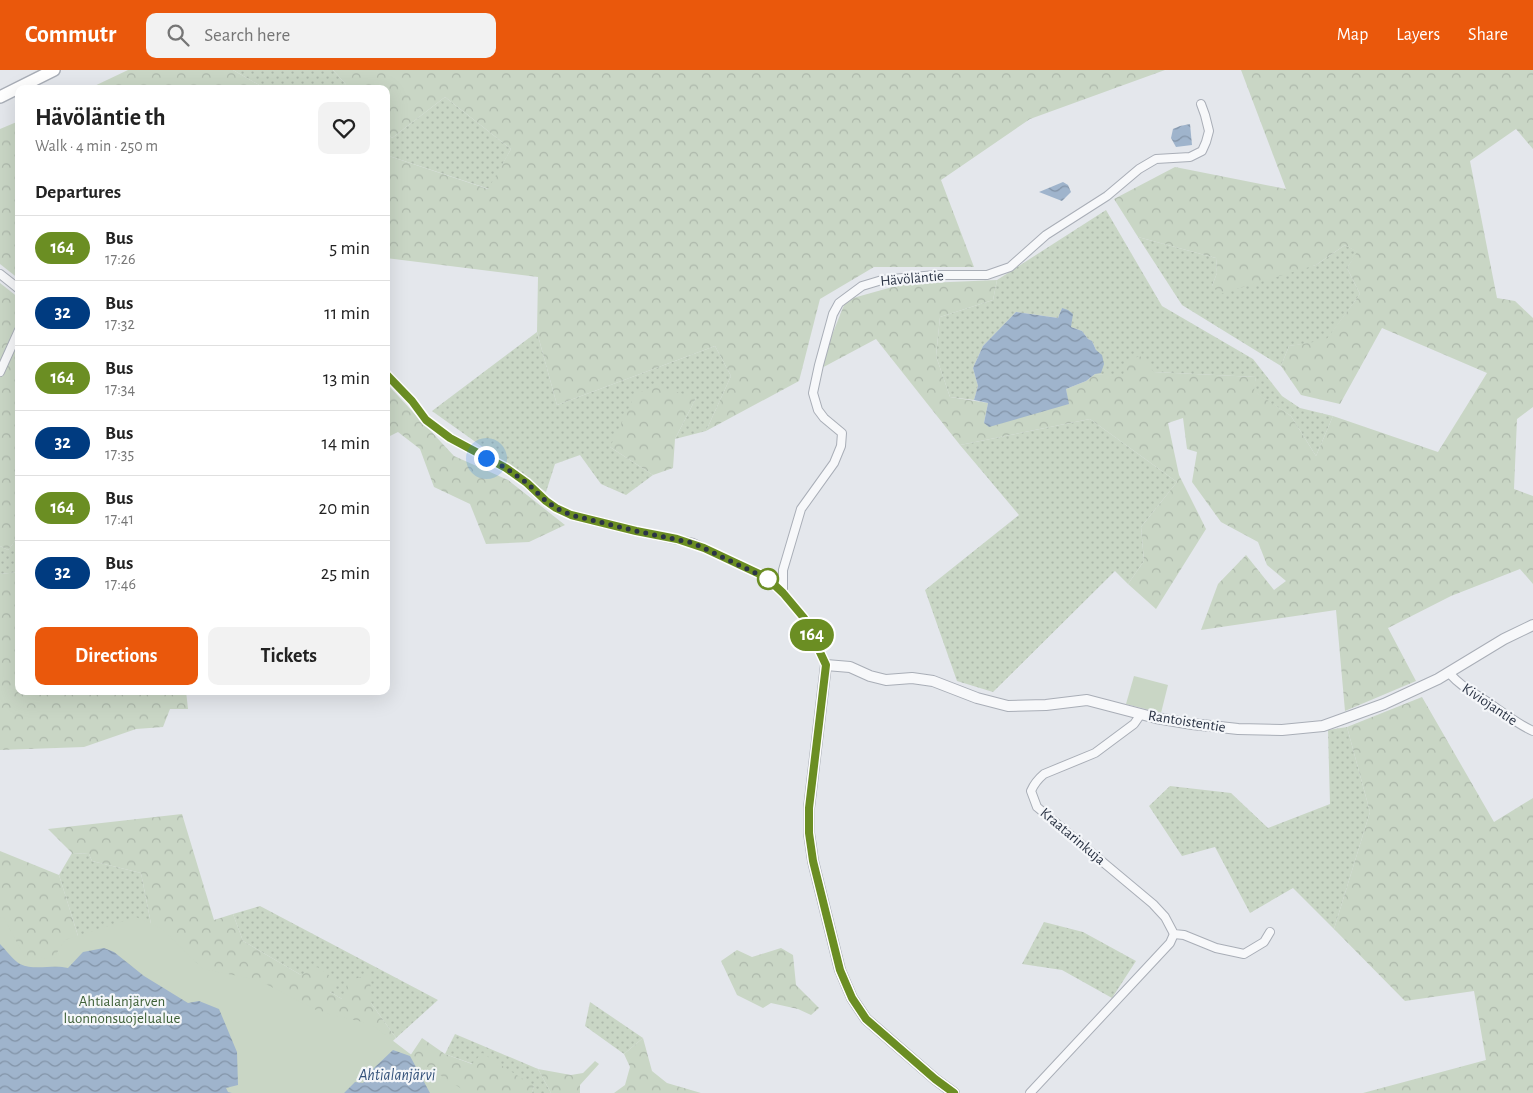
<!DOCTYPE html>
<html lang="en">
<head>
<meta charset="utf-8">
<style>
  :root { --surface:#fff; --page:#f2f2f2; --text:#222; --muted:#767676; --line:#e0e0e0; --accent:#ea580c }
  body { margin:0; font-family:"Alegreya Sans",sans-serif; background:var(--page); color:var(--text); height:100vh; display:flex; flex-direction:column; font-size:19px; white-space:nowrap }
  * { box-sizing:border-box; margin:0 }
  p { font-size:16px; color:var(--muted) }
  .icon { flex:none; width:28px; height:28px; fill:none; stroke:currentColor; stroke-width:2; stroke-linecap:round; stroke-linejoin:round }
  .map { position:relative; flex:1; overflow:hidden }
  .panel { position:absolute; left:15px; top:15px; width:375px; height:610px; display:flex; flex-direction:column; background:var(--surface); border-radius:10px; box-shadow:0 5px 20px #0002 }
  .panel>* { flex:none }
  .badge { padding:0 10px; border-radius:16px; font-size:18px; line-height:32px }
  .you { position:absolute; width:25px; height:25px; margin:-12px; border:4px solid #fff; border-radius:50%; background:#1a73e8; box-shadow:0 0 0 8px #1a73e833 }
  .map>.badge { position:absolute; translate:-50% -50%; box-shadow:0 0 0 2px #fff }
  h2 { padding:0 20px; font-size:19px; line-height:45px }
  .round { display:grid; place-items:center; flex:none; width:52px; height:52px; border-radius:10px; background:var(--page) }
  .overview { display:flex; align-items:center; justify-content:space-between; height:85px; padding:0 20px }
  h1 { font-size:24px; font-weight:700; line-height:38px }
  .primary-button { display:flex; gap:10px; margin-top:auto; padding:10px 20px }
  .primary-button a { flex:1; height:58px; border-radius:10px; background:var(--accent); color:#fff; font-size:20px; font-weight:700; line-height:58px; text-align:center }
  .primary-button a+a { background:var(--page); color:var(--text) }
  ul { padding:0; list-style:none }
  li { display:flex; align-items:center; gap:15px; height:65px; padding:0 20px; border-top:1px solid var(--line) }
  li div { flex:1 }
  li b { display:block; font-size:19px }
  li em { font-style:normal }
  li .badge { min-width:55px; font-weight:700; text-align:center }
  header { display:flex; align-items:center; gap:30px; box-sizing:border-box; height:70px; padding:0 25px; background:var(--accent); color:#fff }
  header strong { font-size:24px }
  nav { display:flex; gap:28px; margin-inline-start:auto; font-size:18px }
  .search { width:350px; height:45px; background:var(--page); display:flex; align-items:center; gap:12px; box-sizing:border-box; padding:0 18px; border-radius:10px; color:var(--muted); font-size:19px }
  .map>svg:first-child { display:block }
  .grass { fill:url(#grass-dots) }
  .forest { fill:url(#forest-crowns) }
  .park { fill:#c9d6c5 }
  .water { fill:url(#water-waves) }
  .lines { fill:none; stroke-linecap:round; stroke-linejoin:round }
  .minor-casing { stroke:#a9aeb7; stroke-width:10 }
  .tertiary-casing { stroke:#a9aeb7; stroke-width:12 }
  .secondary-casing { stroke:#a9aeb7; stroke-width:14 }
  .minor { stroke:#f7f8fa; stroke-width:8 }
  .tertiary { stroke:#f7f8fa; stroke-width:10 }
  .secondary { stroke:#fff; stroke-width:11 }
  .line-casing { stroke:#fff; stroke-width:11 }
  .line { stroke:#6b8e23; stroke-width:8 }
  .walk { stroke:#2b3445; stroke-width:5; stroke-dasharray:0 9 }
  .stop-dot { fill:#fff; stroke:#6b8e23; stroke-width:2.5 }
  .labels { text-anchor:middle; stroke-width:4.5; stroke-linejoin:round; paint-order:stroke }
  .street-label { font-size:15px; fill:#2b3445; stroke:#f4f6f9 }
  .park-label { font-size:15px; fill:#3f6138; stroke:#f4f6f9 }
  .water-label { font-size:16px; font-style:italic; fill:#34527a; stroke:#f4f6f9 }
</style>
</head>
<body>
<header>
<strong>Commutr</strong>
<div class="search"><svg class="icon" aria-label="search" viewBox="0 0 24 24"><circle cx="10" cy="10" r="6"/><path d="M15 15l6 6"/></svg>Search here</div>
<nav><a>Map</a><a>Layers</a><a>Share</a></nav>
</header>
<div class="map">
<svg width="1533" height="1023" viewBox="0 0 1533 1023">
  <defs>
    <pattern id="grass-dots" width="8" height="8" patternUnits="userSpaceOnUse" patternTransform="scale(1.25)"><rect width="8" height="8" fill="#c9d6c5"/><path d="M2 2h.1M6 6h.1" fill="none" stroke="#adb8ab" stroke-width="1.8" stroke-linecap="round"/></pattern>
    <pattern id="forest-crowns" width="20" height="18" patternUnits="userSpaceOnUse" patternTransform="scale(1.25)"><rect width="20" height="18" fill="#c9d6c5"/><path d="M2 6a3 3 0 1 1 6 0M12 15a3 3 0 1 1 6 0" fill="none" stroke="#adb8ab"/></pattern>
    <pattern id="water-waves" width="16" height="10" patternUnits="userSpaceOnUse" patternTransform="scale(1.25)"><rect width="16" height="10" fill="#9fb4cc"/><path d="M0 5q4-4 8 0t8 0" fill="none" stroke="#8293a7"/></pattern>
  </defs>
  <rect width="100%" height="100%" fill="#e4e7ec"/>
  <g class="grass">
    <polygon points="233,0 333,0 350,19 266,19"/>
    <polygon points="445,27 511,79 489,119 386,85 386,61 392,68"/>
    <polygon points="1106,140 1162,236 1253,289 1282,326 1300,338 1333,346 1316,386 1291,346 1253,321 1256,307 1154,302 1123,307 1095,304 1096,280 1092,271 1088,269 1082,261 1071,257 1062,238 1058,248 1016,242 983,276 973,298 978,316 974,330 950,327 936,286 940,247 993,230 997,210"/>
    <polygon points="1138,167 1216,188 1217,203 1212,216 1316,195 1345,175 1358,182 1347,198 1360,224 1326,271 1289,276 1281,296 1182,235"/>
    <polygon points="537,262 557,335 715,276 731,306 706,361 675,369 696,328 610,377 653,405 626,425 601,414 580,385 555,394 546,422 432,341"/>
    <polygon points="1090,349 1177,412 1141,457 1144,491 1128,514 1115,501 993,622 957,611 925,520 1019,445 960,375"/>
    <polygon points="19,466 19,502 0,504 0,476 8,480"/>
    <polygon points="1347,657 1370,742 1334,859 1293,818 1250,843 1215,777 1182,786 1149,736 1170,716 1231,723 1268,758 1330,734 1328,660"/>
    <polygon points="72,783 89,784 92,791 141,803 162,910 232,1023 83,882 59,805"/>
    <polygon points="260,836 438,930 396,968 371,933 342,929 243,871 233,844"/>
    <polygon points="1044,852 1083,862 1136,891 1112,928 1062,900 1022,894"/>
    <polygon points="590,932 643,968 624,984 585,956"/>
    <polygon points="455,964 538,999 551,1023 532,1023 534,1016 445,984"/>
  </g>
  <g class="forest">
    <polygon points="128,0 233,0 266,19 88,19"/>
    <polygon points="333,0 1165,0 1030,49 941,110 974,197 874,197 820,229 799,311 706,361 731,306 715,276 557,335 537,262 538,207 386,188 386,85 488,119 511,79 445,27 392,68 386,61 386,19 350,19"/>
    <polygon points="1241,0 1533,0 1533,79 1516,59 1470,91 1497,228 1515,231 1533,248 1533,337 1517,349 1514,419 1533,426 1533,514 1520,499 1451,526 1388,558 1416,611 1345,641 1336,540 1201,560 1218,514 1246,485 1274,520 1286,511 1267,495 1258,472 1221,452 1192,412 1197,382 1187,379 1183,348 1168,353 1179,405 1206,459 1156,539 1128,514 1144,491 1141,457 1177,412 1090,349 960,375 876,269 818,300 846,230 903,214 997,210 993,230 940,247 936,286 950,327 988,333 984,353 1068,334 1066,319 1086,311 1095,304 1123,306 1126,291 1140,286 1154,302 1256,307 1254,321 1291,346 1316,386 1333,346 1438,382 1487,303 1382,258 1340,334 1301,325 1281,296 1289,276 1326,270 1360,224 1347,198 1357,182 1345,175 1316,195 1220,224 1212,216 1217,203 1216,188 1138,167 1114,129 1175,97 1286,119"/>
    <polygon points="19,51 19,209 0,194 0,59"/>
    <polygon points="0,213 19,228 19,466 8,480 0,476"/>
    <polygon points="386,313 454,386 508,410 565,455 529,472 486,474 470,434 434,417 420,379 398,362 386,368"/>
    <polygon points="655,315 696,328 675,369 673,398 653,405 610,377 635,325"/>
    <polygon points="19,502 19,621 186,621 188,639 170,639 163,657 136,659 84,677 0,680 0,504"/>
    <polygon points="1422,627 1494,752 1533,728 1533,1023 1363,1023 1486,990 1474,921 1405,931 1334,859 1370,742 1347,657"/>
    <polygon points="182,744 214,850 233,844 243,871 301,905 317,897 336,910 330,922 342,929 348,912 370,903 371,933 396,968 357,1005 162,910 141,803 92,791 89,784 72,783 48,759"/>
    <polygon points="0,781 59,805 83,882 39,897 0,874"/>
    <polygon points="781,878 793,885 796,915 819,938 811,945 798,939 771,933 763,938 737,925 721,891 737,880 752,887"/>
    <polygon points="422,968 445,984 472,994 482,983 534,1016 532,1023 460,1023 410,986"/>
    <polygon points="643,968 652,1001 667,1013 701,1023 614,1023 625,1015 630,997 624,984"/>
    <polygon points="595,991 599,994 580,1015 580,1023 551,1023 538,999 571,1005 583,1003"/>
  </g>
  <g class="park">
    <polygon points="1134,606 1168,615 1161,643 1126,634"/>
    <polygon points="0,847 4,848 24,886 53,889 65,870 136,847 162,859 203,899 258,910 320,942 371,954 426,996 468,1023 0,1023"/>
  </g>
  <g class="water">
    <polygon points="1190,54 1192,75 1176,77 1171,68 1173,59 1180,56"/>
    <polygon points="1063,112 1068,115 1071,122 1062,131 1039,122"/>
    <polygon points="1062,238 1068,240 1073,244 1071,257 1082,261 1088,269 1092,271 1096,280 1102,285 1104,294 1101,303 1095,304 1086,311 1066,319 1069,334 989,357 984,353 988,333 974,330 978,316 973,298 983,276 1016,242 1058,248"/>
    <path d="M0,874C6,880 13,890 20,894C35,901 53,894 68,898L83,882L104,878L114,882L144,906L188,933L199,931L219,939L237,982L238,1015L226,1018L228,1022L232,1023H0Z"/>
    <polygon points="393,980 410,986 430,1023 344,1023 355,1012 363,1013 374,998"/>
  </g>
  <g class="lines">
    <defs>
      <g id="minor">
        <polyline points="0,204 19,219"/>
        <polyline points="0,302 19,260"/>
        <polyline points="386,304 412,331 426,350 450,368 506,398 527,413 546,431 556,438 571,445 636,461 693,473 766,507 783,523 804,548 826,595"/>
        <polyline points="783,523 783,500 801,439 834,393 841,376 842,363 824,348 818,340 813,323 819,295 833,244 839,233 862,216 882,210 935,205 987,205 1010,197 1046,165 1107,126 1139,99 1156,89 1190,87 1202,81 1206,72 1209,61 1205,45 1201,34"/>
        <path d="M1449,603C1461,616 1469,620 1483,629C1500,640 1515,653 1533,661"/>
        <path d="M1141,644L1134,654L1095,683L1044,704C1038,709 1034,714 1031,721L1037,737L1153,834L1165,847L1174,864L1184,865L1216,878L1244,884L1264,872L1270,862"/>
        <polyline points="1030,1023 1170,873 1174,864"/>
      </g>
      <polyline id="tertiary" points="954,1023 935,1009 866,949 852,928 840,900 813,791 809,763 809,738 826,595 850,597 870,606 886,610 912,608 933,611 977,628 1008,636 1046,635 1087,630 1156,648 1192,654 1238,659 1282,660 1323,656 1384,634 1438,609 1504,569 1533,555"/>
      <polyline id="secondary" points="0,27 54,0"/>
    </defs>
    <use href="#minor" class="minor-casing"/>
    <use href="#tertiary" class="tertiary-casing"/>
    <use href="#secondary" class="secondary-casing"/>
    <use href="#minor" class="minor"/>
    <use href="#tertiary" class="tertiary"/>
    <use href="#secondary" class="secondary"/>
  </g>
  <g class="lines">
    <defs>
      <polyline id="line" points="386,304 412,331 426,350 450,368 506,398 527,413 546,431 556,438 571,445 636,461 677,469 704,478 766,507 783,523 804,548 826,595 809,738 809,763 813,791 840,900 852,928 866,949 935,1009 954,1023"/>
    </defs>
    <use href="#line" class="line-casing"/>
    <use href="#line" class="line"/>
    <polyline class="walk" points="486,388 506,398 527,413 546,431 556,438 571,445 636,461 693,473 768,509"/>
  </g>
  <circle class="stop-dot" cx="768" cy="509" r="10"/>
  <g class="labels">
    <g class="street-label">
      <text transform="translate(912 208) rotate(-5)" y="5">Hävöläntie</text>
      <text transform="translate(1490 634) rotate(34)" y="5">Kiviojantie</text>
      <text transform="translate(1187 651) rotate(9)" y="5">Rantoistentie</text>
      <text transform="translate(1073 766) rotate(40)" y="5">Kraatarinkuja</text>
    </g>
    <g class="park-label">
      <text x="122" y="936">Ahtialanjärven<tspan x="122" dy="17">luonnonsuojelualue</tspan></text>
    </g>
    <g class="water-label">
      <text x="397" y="1010">Ahtialanjärvi</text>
    </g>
  </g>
</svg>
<div class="you" style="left:486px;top:388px"></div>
<b class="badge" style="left:812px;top:565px;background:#6b8e23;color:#fff">164</b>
<section class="panel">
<div class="overview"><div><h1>Hävöläntie th</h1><p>Walk · 4 min · 250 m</p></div><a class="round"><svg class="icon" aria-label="heart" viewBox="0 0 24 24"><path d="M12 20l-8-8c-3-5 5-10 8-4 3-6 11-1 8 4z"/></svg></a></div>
<h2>Departures</h2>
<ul>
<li><span class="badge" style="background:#6b8e23;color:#fff">164</span><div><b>Bus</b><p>17:26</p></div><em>5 min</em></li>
<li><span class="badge" style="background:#003b80;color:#fff">32</span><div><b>Bus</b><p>17:32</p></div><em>11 min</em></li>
<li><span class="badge" style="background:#6b8e23;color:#fff">164</span><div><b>Bus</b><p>17:34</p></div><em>13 min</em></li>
<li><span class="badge" style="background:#003b80;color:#fff">32</span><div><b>Bus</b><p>17:35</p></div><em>14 min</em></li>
<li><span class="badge" style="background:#6b8e23;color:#fff">164</span><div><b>Bus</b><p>17:41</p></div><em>20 min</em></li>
<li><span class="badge" style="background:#003b80;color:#fff">32</span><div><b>Bus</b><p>17:46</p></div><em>25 min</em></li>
</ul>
<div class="primary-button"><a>Directions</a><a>Tickets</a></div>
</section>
</div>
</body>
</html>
